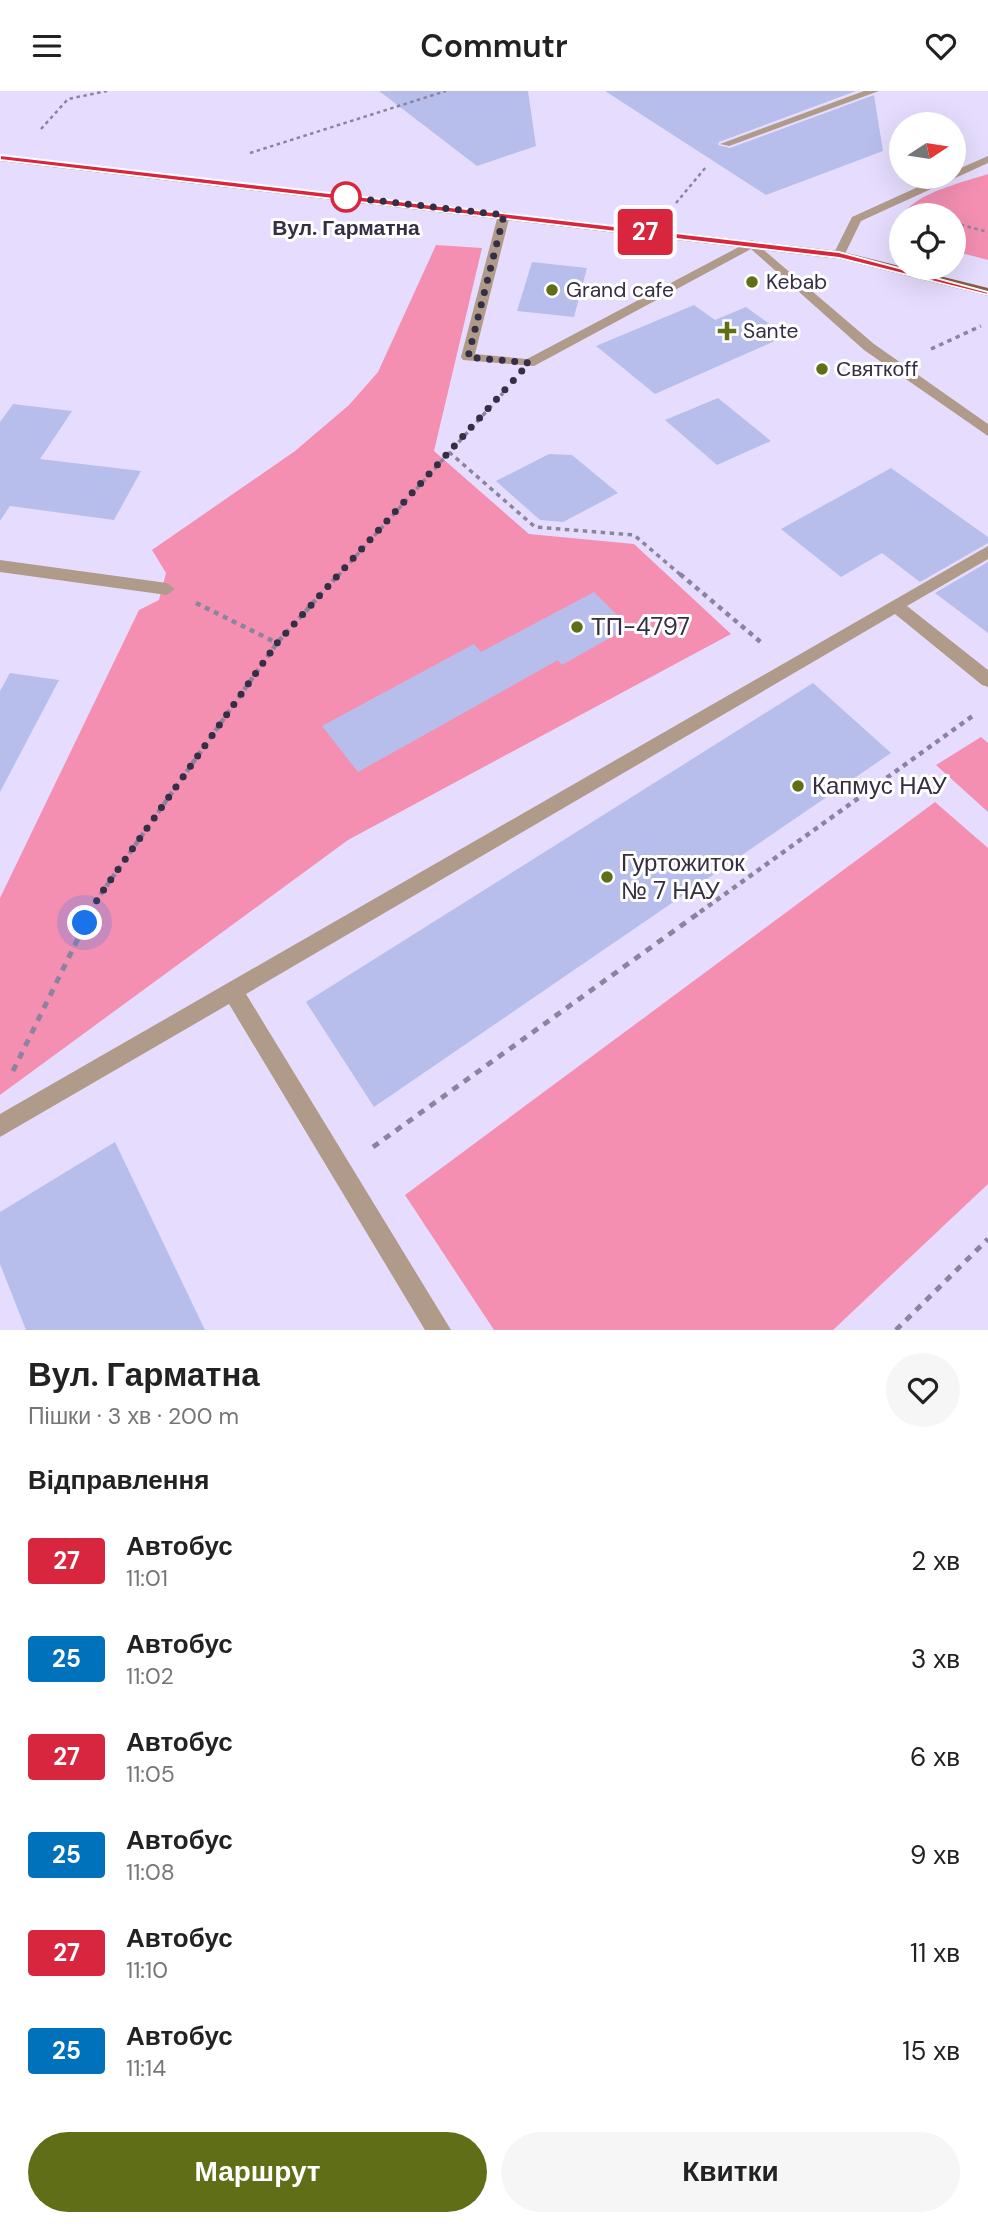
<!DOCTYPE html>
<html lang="uk">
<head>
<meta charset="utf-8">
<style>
  :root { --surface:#fff; --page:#f6f6f6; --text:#222; --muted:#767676; --accent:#606e18 }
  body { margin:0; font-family:"DM Sans",sans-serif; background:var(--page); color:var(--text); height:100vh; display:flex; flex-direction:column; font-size:26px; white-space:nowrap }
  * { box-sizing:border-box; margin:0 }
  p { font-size:23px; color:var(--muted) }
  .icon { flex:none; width:38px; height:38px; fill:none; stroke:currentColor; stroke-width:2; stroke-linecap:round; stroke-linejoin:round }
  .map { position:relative; height:1239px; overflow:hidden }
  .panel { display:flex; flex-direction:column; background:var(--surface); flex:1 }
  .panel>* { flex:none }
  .badge { padding:0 14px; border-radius:5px; font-size:24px; line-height:46px }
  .needle { width:46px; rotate:78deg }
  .fabs { position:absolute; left:889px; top:21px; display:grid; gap:14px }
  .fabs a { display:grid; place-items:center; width:77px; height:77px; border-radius:50%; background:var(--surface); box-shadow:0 7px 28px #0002; font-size:35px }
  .you { position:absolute; width:35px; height:35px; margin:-18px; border:5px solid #fff; border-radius:50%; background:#1a73e8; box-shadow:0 0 0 10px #1a73e833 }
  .map>.badge { position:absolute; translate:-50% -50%; box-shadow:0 0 0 4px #fff }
  h2 { padding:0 28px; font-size:26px; line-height:63px }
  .round { display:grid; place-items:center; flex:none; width:74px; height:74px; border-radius:37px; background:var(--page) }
  .summary { display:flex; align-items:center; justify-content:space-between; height:119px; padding:0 28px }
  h1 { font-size:33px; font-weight:600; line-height:52px }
  .cta { display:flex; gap:14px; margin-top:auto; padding:14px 28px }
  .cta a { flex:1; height:80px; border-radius:42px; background:var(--accent); color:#fff; font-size:28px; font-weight:600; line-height:80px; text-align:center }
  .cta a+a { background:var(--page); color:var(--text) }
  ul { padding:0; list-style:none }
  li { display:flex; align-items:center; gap:21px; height:98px; padding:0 28px }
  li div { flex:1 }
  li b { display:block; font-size:26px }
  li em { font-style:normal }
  li .badge { min-width:77px; font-weight:700; text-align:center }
  header { display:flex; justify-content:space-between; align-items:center; height:91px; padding:0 28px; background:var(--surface); font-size:32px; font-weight:600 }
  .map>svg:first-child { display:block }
  .green { fill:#f48fb2 }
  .building { fill:#b7beeb }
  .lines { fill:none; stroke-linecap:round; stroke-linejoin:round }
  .path-far3 { stroke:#8c849f; stroke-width:2.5; stroke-dasharray:3.5 3.5; stroke-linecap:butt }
  .path-far2 { stroke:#8c849f; stroke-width:3.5; stroke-dasharray:4.5 4.5; stroke-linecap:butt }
  .path-far1 { stroke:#8c849f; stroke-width:4.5; stroke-dasharray:5 5; stroke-linecap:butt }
  .path { stroke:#8c849f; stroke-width:5; stroke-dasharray:7 7; stroke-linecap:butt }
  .minor { fill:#b09a8a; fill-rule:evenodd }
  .major { fill:#835d3f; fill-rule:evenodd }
  .line { fill:#d7263d; stroke:#fff; stroke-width:2 }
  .walk { stroke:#352e44; stroke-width:7; stroke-dasharray:0 12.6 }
  .stop-dot { fill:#fff; stroke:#d7263d; stroke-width:3.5 }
  .poi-dot { fill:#606e18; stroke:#fff; stroke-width:2.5 }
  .labels { text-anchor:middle; stroke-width:6; stroke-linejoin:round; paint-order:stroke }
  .far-stop-label { font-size:21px; font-weight:bold; fill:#352e44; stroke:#fff }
  .far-poi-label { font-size:21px; fill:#352e44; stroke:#fff; text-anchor:start }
  .poi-label { font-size:24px; fill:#352e44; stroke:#fff; text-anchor:start }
</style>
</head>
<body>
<header><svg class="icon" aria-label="menu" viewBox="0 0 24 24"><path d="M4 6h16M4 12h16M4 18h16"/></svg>Commutr<svg class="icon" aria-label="heart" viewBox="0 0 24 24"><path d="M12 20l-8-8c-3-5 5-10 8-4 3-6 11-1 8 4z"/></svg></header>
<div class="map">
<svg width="988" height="1239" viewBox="0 0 988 1239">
  <rect width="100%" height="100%" fill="#e6ddfe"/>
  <g class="green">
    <path d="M988,83V169L954,160V124H903C915,102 964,91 988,83Z"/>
    <polygon points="436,154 482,157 434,360 529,443 634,453 731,543 348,749 0,1004 0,807 139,519 159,509 166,482 152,459 295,360 349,314 378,281"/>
    <polygon points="981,646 988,652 988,721 936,674"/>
    <polygon points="935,711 988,757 988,1093 833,1239 494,1239 405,1104"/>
  </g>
  <g class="building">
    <polygon points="379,0 528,0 536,55 477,75"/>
    <polygon points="605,0 856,0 719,51 718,54 730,57 874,4 883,60 766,104"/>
    <polygon points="532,171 587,177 574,226 517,220"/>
    <polygon points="694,214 715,229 746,216 786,245 655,303 596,255"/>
    <polygon points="718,307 771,350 717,374 665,329"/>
    <polygon points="13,313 72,320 40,368 141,380 114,429 10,415 0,430 0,331"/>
    <polygon points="549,363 572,364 618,402 563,431 540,429 496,390"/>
    <polygon points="891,377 988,446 988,452 920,491 882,462 841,486 781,438"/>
    <polygon points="988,471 988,542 935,502"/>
    <polygon points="594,501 629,536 562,574 558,569 358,681 322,635 474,553 481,561"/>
    <polygon points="10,582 59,589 0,701 0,600"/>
    <polygon points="813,592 891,662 374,1016 306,911"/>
    <polygon points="115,1051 205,1239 26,1239 0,1173 0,1121"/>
  </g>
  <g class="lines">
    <g class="path-far3">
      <polyline points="41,38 68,8 107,0"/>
      <polyline points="250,62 446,0"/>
      <polyline points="676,112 706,76"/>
      <polyline points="954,132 988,141"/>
    </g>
    <g class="path-far2">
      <polyline points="931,258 981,235"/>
      <polyline points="449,361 535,436 634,444 682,485"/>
      <polyline points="338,485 503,302"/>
    </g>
    <g class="path-far1">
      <polyline points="680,483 763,553"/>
      <polyline points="196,512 277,552"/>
      <polyline points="91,821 98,807 277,552 339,483"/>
      <polyline points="700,821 974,624"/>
    </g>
    <g class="path">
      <polyline points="13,980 92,819"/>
      <polyline points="373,1056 703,819"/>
      <polyline points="896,1239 988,1148"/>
    </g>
    <g class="minor">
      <polygon points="864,0 879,0 729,55 720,53"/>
      <polygon points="988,65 988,72 861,130 843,167 833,164 852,126 940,86 954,86 954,80"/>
      <polygon points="504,121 510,124 475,263 527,268 752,149 874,253 988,333 988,345 864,259 751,158 534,275 463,269 461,266 498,124"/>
      <polygon points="988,455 988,468 907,515 988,579 988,596 982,594 895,523 246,903 451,1239 425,1239 229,913 0,1046 0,1023"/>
      <polygon points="0,469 167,492 175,498 167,504 0,481"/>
    </g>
    <polygon class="major" points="0,64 839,160 988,197 988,205 839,168 0,70"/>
  </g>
  <polygon class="line" points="0,64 839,161 988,201 988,204 839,167 0,69"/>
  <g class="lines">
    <polyline class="walk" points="85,832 98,807 277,552 529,272 468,266 504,124 336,105 346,106"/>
  </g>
  <circle class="stop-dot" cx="346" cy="106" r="14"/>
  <g class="poi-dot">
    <circle cx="752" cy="191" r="7"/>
    <circle cx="552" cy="199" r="7"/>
    <path d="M723.5 229.5h7v7h7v7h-7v7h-7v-7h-7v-7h7z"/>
    <circle cx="822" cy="278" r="7"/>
    <circle cx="577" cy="536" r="7"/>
    <circle cx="798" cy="695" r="7"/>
    <circle cx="607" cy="786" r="7"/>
  </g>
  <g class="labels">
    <g class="far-stop-label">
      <text x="346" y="144">Вул. Гарматна</text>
    </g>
    <g class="far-poi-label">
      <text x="766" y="198">Kebab</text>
      <text x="566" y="206">Grand cafe</text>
      <text x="743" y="247">Sante</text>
      <text x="836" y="285">Святкоff</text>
    </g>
    <g class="poi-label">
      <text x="591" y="544">ТП-4797</text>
      <text x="812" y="703">Капмус НАУ</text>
      <text x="621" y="780">Гуртожиток<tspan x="621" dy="28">№ 7 НАУ</tspan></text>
    </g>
  </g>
</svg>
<div class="fabs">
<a><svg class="needle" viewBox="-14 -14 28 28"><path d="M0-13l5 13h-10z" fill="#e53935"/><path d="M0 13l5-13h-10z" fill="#767676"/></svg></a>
<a><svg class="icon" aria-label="locate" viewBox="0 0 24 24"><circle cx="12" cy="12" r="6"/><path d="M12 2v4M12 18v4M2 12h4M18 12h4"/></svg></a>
</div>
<div class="you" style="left:85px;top:832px"></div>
<b class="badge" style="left:645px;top:141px;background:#d7263d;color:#fff">27</b>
</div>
<section class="panel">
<div class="summary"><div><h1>Вул. Гарматна</h1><p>Пішки · 3 хв · 200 m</p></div><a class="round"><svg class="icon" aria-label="heart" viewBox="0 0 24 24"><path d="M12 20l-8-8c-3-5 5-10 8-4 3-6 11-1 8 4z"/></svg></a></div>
<h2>Відправлення</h2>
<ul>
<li><span class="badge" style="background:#d7263d;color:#fff">27</span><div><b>Автобус</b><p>11:01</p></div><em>2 хв</em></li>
<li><span class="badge" style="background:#0072bc;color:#fff">25</span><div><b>Автобус</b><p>11:02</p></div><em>3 хв</em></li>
<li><span class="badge" style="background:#d7263d;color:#fff">27</span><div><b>Автобус</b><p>11:05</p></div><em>6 хв</em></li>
<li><span class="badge" style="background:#0072bc;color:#fff">25</span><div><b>Автобус</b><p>11:08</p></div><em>9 хв</em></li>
<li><span class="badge" style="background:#d7263d;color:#fff">27</span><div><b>Автобус</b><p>11:10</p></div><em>11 хв</em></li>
<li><span class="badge" style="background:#0072bc;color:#fff">25</span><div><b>Автобус</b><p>11:14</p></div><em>15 хв</em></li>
</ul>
<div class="cta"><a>Маршрут</a><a>Квитки</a></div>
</section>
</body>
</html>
